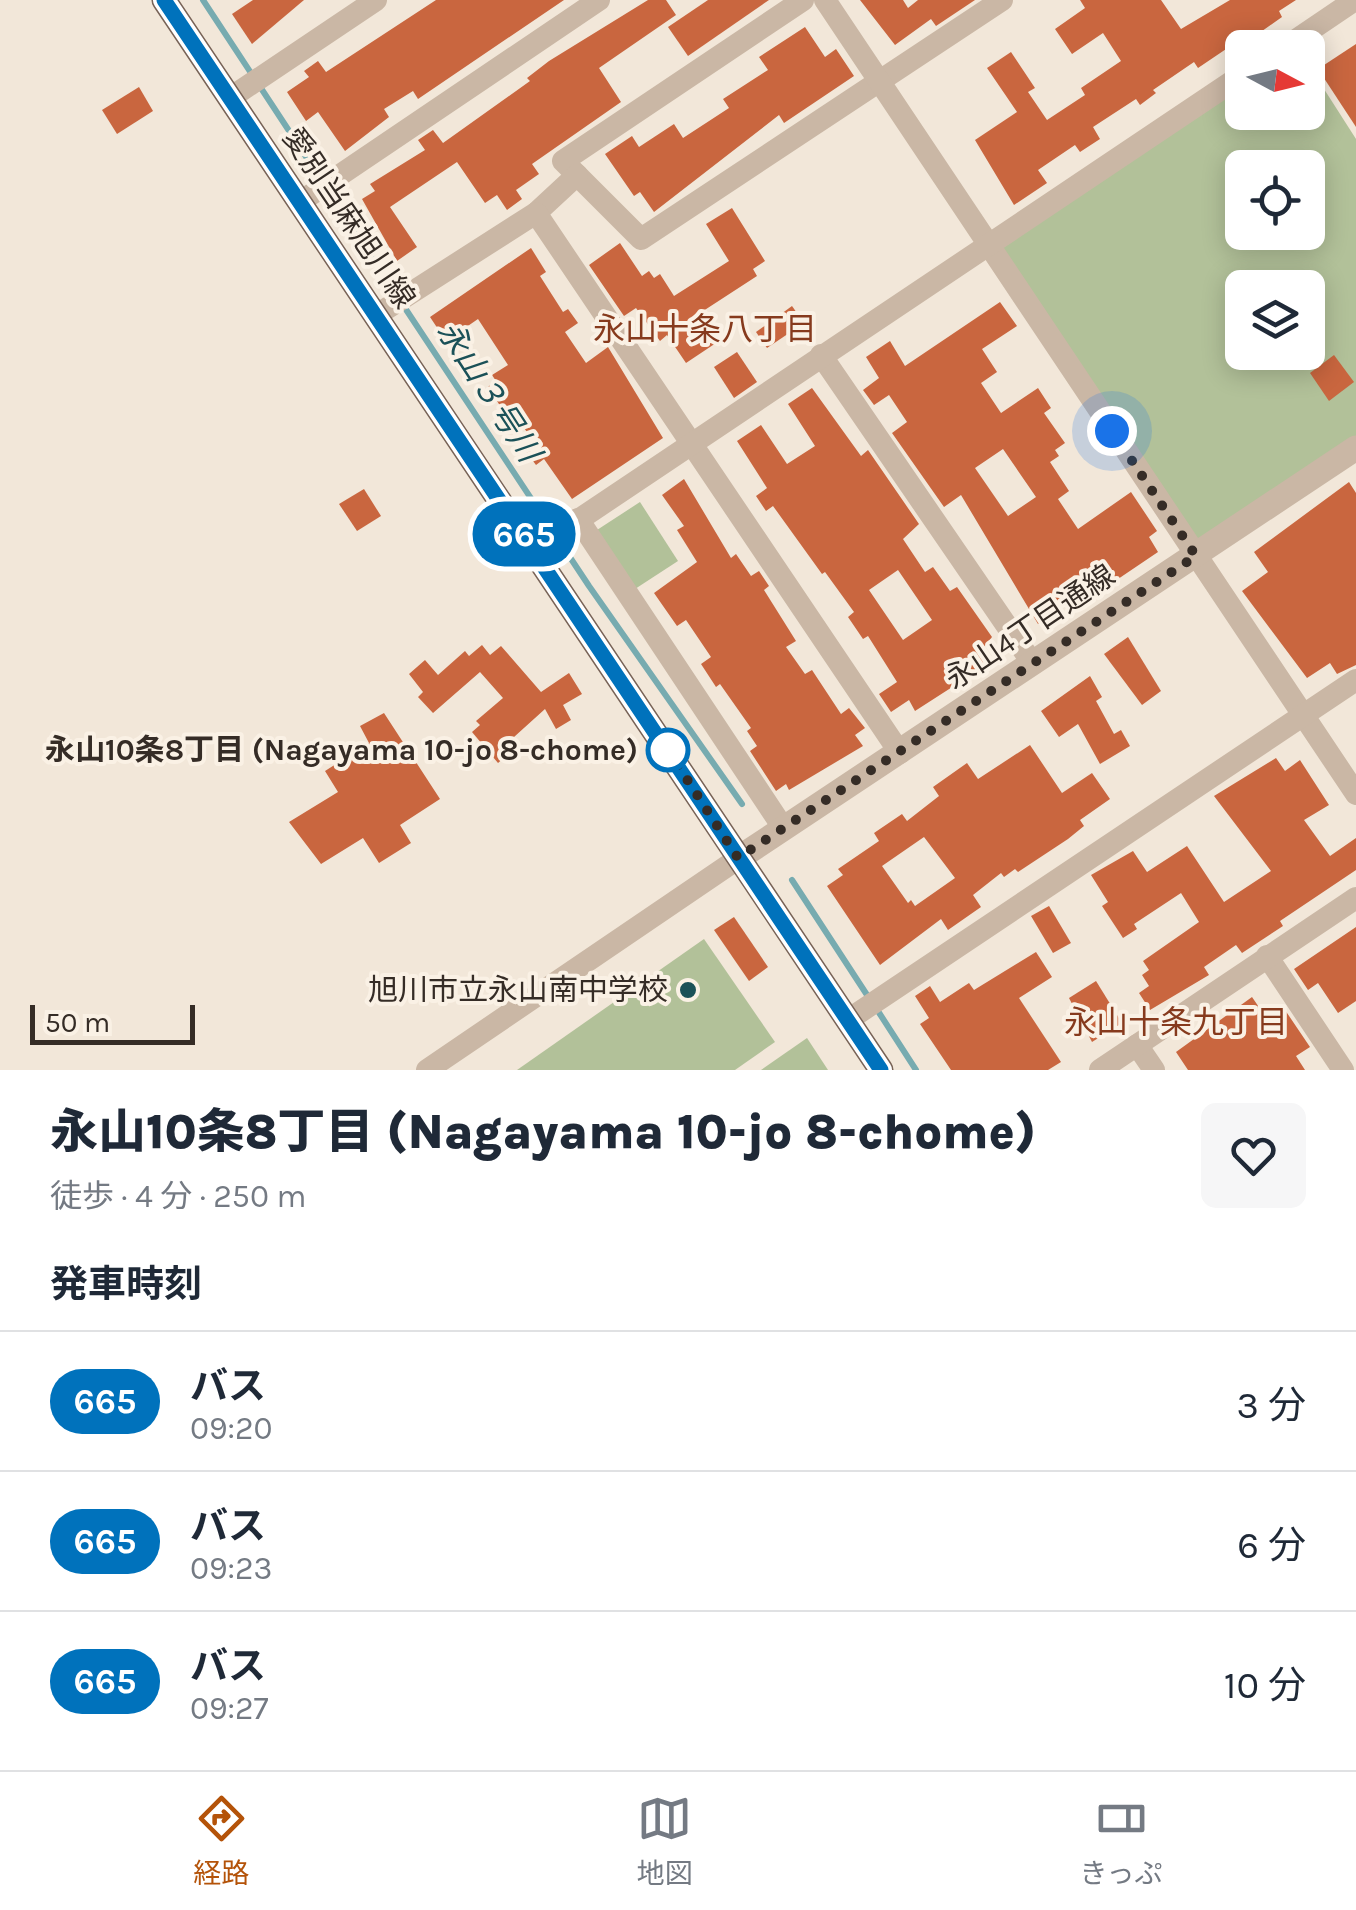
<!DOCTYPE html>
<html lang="ja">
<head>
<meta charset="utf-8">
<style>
  :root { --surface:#fff; --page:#f6f6f7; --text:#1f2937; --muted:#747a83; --line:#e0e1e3; --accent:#b45309 }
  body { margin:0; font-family:Karla,"Noto Sans JP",sans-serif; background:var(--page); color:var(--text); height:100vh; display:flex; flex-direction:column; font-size:38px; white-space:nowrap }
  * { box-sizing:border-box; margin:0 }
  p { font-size:32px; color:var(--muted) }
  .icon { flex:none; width:55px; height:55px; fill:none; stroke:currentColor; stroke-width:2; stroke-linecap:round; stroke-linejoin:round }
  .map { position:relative; height:1070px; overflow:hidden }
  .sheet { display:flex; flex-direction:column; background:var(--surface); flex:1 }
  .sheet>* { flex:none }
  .badge { padding:0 20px; border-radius:32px; font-size:35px; line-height:65px }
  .needle { width:65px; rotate:97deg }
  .fabs { position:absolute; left:1225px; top:30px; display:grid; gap:20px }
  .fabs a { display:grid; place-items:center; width:100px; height:100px; border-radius:15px; background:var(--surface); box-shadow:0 5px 25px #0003; font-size:50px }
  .scale { position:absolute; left:30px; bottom:25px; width:165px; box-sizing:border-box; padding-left:10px; border:5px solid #352c26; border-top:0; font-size:28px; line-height:35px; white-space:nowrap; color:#352c26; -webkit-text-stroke:8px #faf1e5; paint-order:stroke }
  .you { position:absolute; width:50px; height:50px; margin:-25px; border:8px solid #fff; border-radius:50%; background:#1a73e8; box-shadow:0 0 0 15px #1a73e833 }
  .map>.badge { position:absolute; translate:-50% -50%; box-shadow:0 0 0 5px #fff }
  h2 { padding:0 50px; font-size:38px; line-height:90px }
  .round { display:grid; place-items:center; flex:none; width:105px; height:105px; border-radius:15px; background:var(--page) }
  .summary { display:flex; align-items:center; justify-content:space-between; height:170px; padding:0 50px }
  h1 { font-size:48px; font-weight:800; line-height:75px }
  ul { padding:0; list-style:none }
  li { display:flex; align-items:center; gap:30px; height:140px; padding:0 50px; border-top:2px solid var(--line) }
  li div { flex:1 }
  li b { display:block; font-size:38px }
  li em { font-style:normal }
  li .badge { min-width:110px; font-weight:700; text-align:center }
  .tab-bar { display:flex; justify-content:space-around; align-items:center; height:140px; border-top:2px solid var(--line); background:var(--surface); font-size:28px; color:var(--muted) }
  .tab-bar a { display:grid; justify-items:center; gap:5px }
  .tab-bar .active { color:var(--accent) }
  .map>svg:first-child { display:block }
  .green { fill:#b2c199; fill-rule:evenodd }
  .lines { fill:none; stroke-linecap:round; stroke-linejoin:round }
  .stream { stroke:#77abb0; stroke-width:6 }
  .building { fill:#c9663f; fill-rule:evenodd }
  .minor { stroke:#cab7a5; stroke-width:22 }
  .tertiary { stroke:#cab7a5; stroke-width:25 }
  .primary { stroke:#786357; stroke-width:25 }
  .line-casing { stroke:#fff; stroke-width:22 }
  .line { stroke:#0072bc; stroke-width:15 }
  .walk { stroke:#352c26; stroke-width:10; stroke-dasharray:0 18 }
  .stop-dot { fill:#fff; stroke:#0072bc; stroke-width:5 }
  .poi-dot { fill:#1b5158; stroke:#faf1e5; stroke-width:4 }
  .labels { text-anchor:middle; stroke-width:8; stroke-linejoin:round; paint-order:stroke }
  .street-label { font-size:30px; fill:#352c26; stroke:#faf1e5 }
  .stop-label { font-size:30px; font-weight:bold; fill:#352c26; stroke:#faf1e5; text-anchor:end }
  .poi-label { font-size:30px; fill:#352c26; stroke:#faf1e5; text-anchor:end }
  .neighbourhood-label { font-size:32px; fill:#863a1d; stroke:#faf1e5 }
  .water-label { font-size:32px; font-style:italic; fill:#1b5158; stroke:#faf1e5 }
</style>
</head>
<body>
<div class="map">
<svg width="1356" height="1070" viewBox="0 0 1356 1070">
  <rect width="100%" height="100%" fill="#f2e7d9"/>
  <g class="green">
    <path d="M1308,64L1356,139V448L1196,556L986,243L1242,75V112H1308ZM1242,168H1308V232H1242ZM1242,288H1308V352H1242Z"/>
    <polygon points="640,502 678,561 635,589 597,530"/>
    <polygon points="704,939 775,1042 735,1070 517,1070"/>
    <polygon points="807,1038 828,1070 761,1070"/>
  </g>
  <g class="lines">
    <g class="stream">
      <polyline points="203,0 322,181"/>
      <polyline points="329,192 396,294"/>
      <polyline points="403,305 589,586 742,804"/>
      <polyline points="792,880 869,998"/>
      <polyline points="876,1008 916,1070"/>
    </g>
  </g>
  <g class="building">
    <polygon points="253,0 304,0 252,44 232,14"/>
    <polygon points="436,0 564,0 418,99 413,91 384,109 389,117 345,151 318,112 306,121 287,92 309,77 304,71 318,61 326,72"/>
    <polygon points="648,0 666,0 676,15 599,68 621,102 532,164 539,174 516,190 522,199 507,210 497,195 485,203 457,162 390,207 417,247 397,261 362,199 375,191 370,184 425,150 418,140 433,130 443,143 530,81 527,78 549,61"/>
    <polygon points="708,0 769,0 688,56 668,27"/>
    <polygon points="860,0 903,0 908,8 918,0 975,0 936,26 931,19 895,45"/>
    <polygon points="1080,0 1161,0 1181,29 1230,0 1296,0 1279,11 1282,17 1238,48 1235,43 1198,68 1194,62 1153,90 1156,93 1140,105 1136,99 1093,127 1100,139 1080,152 1075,145 1038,170 1047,183 1014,205 975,140 1017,112 987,68 1011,52 1035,88 1028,92 1047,120 1085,95 1081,88 1121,61 1103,33 1072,54 1055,29 1085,8"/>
    <polygon points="805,27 825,57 836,49 854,76 784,123 779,115 654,212 640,192 634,196 605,154 632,136 639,147 674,124 683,138 729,108 723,99 768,70 759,57"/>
    <polygon points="1356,44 1356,127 1318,69"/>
    <polygon points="139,87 153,111 117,134 102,110"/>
    <polygon points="732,208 765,261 753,269 757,276 697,315 716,343 686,363 667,335 660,341 636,308 624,316 589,265 620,243 642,276 649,271 654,278 660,274 674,296 729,261 706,224"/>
    <polygon points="531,248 546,272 540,276 563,312 568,309 578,323 565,332 586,363 608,347 663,438 572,499 544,459 536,465 524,449 534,442 512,411 506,415 488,387 496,381 492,375 508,365 478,319 446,341 430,317"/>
    <path d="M1000,302L1017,326L982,349L997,372L981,383L1001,413L1038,388L1051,408L1044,413L1065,443L1055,450L1059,456L1050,462L1069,491L1058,499L1078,529L1131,492L1157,531L1149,537L1158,552L1084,602L1079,595L1038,624L961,495L944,507L892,433L907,422L889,395L874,405L863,390L879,378L866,357L890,341L905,366ZM1003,449L1036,497L1008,516L975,468Z"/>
    <polygon points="792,306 804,323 767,348 756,332"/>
    <polygon points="737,352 757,382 734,398 714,367"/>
    <polygon points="1334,355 1354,382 1329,401 1310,373"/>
    <path d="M812,388L861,456L868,450L919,524L903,539L925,572L933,567L950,591L957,587L992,637L980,652L988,664L915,711L909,700L891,712L879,694L897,682L868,636L863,639L848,617L854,612L825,572L822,574L773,506L766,511L756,496L767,488L737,441L761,425L787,464L815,446L788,404ZM898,570L932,620L903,640L869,590Z"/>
    <polygon points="684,479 731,558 736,554 751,576 759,571 769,586 764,590 796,641 786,647 805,674 812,670 841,714 849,708 865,728 855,735 863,746 789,790 786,784 776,791 750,751 757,746 747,731 751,728 720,684 716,687 701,664 711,657 686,620 677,626 654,593 697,562 677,530 684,526 662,495"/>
    <polygon points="1349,482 1356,493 1356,665 1337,674 1330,663 1307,678 1242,591 1268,572 1254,552"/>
    <polygon points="364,489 381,516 357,531 339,504"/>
    <polygon points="1128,637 1161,691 1142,705 1104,654"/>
    <polygon points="482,645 490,655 501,646 541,692 569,673 582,694 563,705 571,720 556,729 545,709 514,737 520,744 498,763 472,732 480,725 476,721 503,698 480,672 433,713 418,697 423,692 409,674 425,660 438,675 465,651 469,656"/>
    <polygon points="1090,676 1102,697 1096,701 1114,734 1121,730 1130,746 1100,764 1078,724 1059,737 1041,711"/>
    <polygon points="384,713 440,799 400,825 411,843 379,863 363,838 321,864 289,822 338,792 325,771 369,743 360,726"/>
    <path d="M1030,745L1062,793L1092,773L1110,799L1080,820L1084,826L1068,839L1018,872L1015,869L1004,877L1001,873L973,895L981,907L948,930L941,919L880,965L827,886L843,875L838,869L879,841L874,833L902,814L907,821L939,796L933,787L967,763L978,779ZM924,837L955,878L915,906L911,900L908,903L882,866Z"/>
    <polygon points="1276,758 1285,771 1300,760 1329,805 1304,820 1330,856 1356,838 1356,870 1280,921 1283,926 1242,953 1236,945 1204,967 1209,975 1150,1010 1139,993 1149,986 1142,975 1149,970 1143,961 1199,922 1181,893 1134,924 1137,929 1123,938 1102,906 1108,902 1091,875 1133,851 1147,872 1187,846 1224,902 1271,871 1214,796"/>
    <polygon points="1049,906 1071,943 1053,953 1031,916"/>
    <polygon points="734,917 768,967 749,981 714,930"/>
    <polygon points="1356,927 1356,1001 1338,1013 1318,983 1308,990 1294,969"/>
    <polygon points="1036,952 1052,977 1019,998 1061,1062 1048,1070 951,1070 920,1024 929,1018 915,996 930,986 940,1002 969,983 974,990"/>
    <polygon points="1096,981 1122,1023 1092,1042 1069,998"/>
    <polygon points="1252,997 1267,1019 1283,1007 1310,1047 1296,1056 1305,1070 1188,1070 1176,1052"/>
  </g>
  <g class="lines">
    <g class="minor">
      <polyline points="803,0 563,161 641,239 1002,0"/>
      <polyline points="825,0 1356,794"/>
      <polyline points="1284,48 1355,0"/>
      <polyline points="230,98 376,0"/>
      <polyline points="300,202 599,0"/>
      <polyline points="536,213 577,175"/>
      <polyline points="375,316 536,213 900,753"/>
      <polyline points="821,355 1033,664"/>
      <polyline points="578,519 784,829"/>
      <polyline points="535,549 1242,75"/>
      <polyline points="1267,956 1343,1070"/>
      <polyline points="848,1020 1356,680"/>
      <polyline points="1137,1045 1154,1070"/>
      <polyline points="427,1070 739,858"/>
      <polyline points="1100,1070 1356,898"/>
    </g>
    <polyline class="tertiary" points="739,858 1356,448"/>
    <polyline class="primary" points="164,0 881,1070"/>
  </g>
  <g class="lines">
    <defs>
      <polyline id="line" points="164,0 881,1070"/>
    </defs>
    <use href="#line" class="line-casing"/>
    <use href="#line" class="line"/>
    <polyline class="walk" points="668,750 738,858 1196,556 1112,431"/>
  </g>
  <circle class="stop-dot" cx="668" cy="750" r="20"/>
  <circle class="poi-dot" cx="688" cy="990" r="10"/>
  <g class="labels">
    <g class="street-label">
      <text transform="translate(349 218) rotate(56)" y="10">愛別当麻旭川線</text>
      <text transform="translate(1030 627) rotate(-34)" y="10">永山4丁目通線</text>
    </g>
    <g class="stop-label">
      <text x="638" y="760">永山10条8丁目 (Nagayama 10-jo 8-chome)</text>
    </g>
    <g class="poi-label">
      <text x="668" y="1000">旭川市立永山南中学校</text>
    </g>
    <g class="neighbourhood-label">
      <text x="705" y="340">永山十条八丁目</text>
      <text x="1176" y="1033">永山十条九丁目</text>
    </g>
    <g class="water-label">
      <text transform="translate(489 391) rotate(57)" y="11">永山３号川</text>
    </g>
  </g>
</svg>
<div class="fabs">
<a><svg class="needle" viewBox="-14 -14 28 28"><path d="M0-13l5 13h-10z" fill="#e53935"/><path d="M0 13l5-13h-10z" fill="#747a83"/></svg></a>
<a><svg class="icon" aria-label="locate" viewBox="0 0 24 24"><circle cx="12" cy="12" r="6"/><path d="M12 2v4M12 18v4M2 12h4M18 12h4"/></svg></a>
<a><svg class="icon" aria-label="layers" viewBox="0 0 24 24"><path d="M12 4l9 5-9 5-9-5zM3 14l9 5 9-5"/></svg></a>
</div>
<div class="scale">50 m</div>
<div class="you" style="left:1112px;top:431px"></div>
<b class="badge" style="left:524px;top:534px;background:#0072bc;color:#fff">665</b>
</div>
<section class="sheet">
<div class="summary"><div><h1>永山10条8丁目 (Nagayama 10-jo 8-chome)</h1><p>徒歩 · 4 分 · 250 m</p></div><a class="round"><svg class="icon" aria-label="heart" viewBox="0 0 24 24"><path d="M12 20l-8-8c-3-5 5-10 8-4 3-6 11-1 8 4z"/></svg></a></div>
<h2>発車時刻</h2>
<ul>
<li><span class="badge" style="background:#0072bc;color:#fff">665</span><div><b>バス</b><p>09:20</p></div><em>3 分</em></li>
<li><span class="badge" style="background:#0072bc;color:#fff">665</span><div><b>バス</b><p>09:23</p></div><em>6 分</em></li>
<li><span class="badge" style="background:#0072bc;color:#fff">665</span><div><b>バス</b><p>09:27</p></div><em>10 分</em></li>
</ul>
</section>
<nav class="tab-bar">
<a class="active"><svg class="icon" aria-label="directions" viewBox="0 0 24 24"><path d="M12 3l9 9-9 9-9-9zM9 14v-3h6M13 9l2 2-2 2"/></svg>経路</a>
<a><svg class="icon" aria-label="map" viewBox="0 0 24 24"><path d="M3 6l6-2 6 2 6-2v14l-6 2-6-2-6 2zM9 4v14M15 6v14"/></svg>地図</a>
<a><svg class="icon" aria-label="tickets" viewBox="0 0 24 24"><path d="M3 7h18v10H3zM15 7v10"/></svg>きっぷ</a>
</nav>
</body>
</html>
